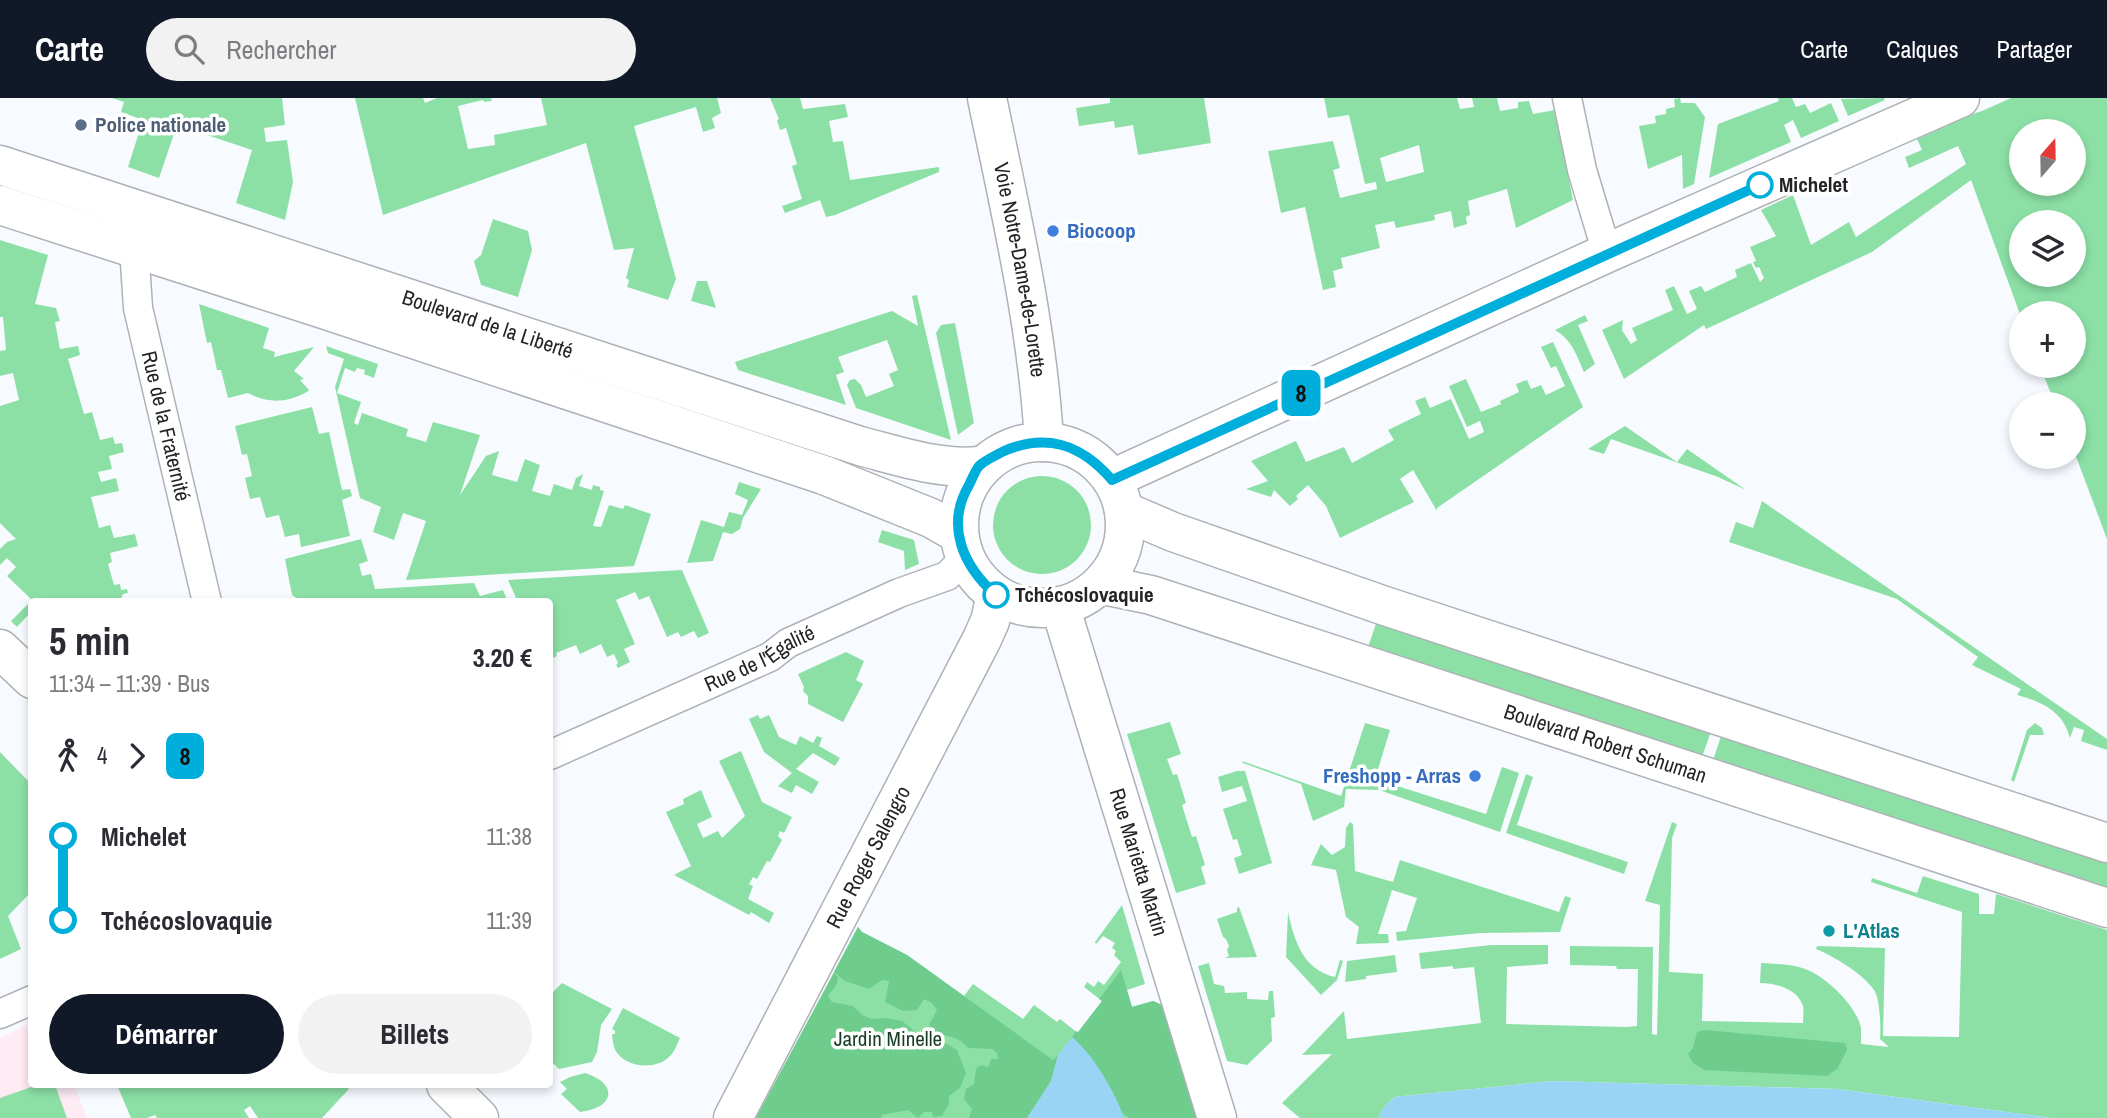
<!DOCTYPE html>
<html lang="fr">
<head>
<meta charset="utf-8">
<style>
  :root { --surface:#fff; --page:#f2f2f3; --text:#2b2b33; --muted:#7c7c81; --accent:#111827 }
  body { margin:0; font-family:"Archivo Narrow",sans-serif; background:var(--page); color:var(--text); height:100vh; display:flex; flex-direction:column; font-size:26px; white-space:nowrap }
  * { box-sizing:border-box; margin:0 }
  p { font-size:23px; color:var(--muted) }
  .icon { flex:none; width:38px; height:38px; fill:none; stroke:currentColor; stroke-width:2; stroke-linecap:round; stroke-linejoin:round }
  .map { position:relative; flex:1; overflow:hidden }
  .panel { position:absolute; left:28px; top:500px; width:525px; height:490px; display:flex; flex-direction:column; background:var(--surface); border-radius:7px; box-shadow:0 4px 10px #0003 }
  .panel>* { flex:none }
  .badge { padding:0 14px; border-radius:10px; font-size:24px; line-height:46px }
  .needle { width:46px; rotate:20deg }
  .controls { position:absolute; left:2009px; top:21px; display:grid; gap:14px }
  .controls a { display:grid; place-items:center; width:77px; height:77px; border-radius:50%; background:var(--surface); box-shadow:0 4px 10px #0003; font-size:35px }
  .map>.badge { position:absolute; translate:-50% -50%; box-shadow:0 0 0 4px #fff }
  .legs { display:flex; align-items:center; gap:10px; height:77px; padding:0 21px; font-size:23px }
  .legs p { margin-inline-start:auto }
  .overview { display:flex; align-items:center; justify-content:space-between; height:119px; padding:0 21px }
  h1 { font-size:38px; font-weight:700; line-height:52px }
  .primary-button { display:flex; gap:14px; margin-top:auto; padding:14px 21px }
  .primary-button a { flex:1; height:80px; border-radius:42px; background:var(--accent); color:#fff; font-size:28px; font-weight:700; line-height:80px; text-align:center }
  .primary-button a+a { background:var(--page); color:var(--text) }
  ul { padding:0 21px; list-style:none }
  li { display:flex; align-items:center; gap:24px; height:84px; font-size:26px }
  li i { display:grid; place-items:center; width:10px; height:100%; margin:0 9px; background:currentColor }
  li i::after { content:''; width:18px; height:18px; margin:-9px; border:5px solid; border-radius:50%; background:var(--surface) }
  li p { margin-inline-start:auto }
  li:first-child i { background:linear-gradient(#0000 50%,currentColor 0) }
  li:last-child i { background:linear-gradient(currentColor 50%,#0000 0) }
  header { display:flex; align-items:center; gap:42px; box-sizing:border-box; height:98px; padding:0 35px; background:var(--accent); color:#fff }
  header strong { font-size:33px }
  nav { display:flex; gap:38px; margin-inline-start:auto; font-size:24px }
  .search { width:490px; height:63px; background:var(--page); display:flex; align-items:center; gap:18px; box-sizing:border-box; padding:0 24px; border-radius:38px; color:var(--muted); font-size:26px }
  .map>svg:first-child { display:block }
  .education { fill:#feebf4 }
  .green { fill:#8ce0a6; fill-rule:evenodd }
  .forest { fill:#6ecc8d }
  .water { fill:#99d4f5 }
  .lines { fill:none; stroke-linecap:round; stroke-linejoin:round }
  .street-casing { stroke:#aeb2b6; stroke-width:31 }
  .secondary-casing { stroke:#aeb2b6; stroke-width:41 }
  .street { stroke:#fff; stroke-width:28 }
  .secondary { stroke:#fff; stroke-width:38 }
  .line-1-casing { stroke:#fff; stroke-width:16 }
  .line-1 { stroke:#00aedc; stroke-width:10 }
  .service-dot { fill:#5c6f8a; stroke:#fff; stroke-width:2.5 }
  .stop-1-dot { fill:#fff; stroke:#00aedc; stroke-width:3.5 }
  .shop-dot { fill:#3f7fe0; stroke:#fff; stroke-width:2.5 }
  .culture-dot { fill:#0f9aa8; stroke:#fff; stroke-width:2.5 }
  .labels { text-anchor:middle; stroke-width:7; stroke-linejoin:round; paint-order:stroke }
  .service-label { font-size:21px; font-weight:bold; fill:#4e5e75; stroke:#fff; text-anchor:start }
  .stop-label { font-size:21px; font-weight:bold; fill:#222425; stroke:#fff; text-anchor:start }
  .shop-label { font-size:21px; font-weight:bold; fill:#366cbe; stroke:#fff; text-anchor:start }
  .street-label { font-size:21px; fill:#222425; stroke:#fff }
  .culture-label { font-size:21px; font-weight:bold; fill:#0d838f; stroke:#fff; text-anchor:start }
  .park-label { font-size:21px; fill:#173e25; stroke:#fff }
</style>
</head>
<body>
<header>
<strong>Carte</strong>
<div class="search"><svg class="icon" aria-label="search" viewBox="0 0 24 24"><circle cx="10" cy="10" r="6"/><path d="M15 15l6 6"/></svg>Rechercher</div>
<nav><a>Carte</a><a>Calques</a><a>Partager</a></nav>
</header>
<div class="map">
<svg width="2107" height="1020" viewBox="0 0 2107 1020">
  <rect width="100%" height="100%" fill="#f7fbff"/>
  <polygon class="education" points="31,925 32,987 74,987 87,1020 0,1020 0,940"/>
  <g class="green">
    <polygon points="112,0 282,0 285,27 264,30 266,44 287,42 293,84 285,122 236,105 252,52 177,27 159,80 128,69 143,22 121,14 124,4"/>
    <polygon points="355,0 423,0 425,5 437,0 491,0 492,3 484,4 483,2 458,8 468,51 495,47 494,37 547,27 541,0 717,0 721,15 712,20 715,30 703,34 696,9 634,28 676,181 668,202 627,189 629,182 626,180 634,150 614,152 586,45 383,117"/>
    <polygon points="770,0 800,0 803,11 845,6 848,19 829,23 833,44 843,43 850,82 939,69 939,74 835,117 826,119 820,102 785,115 782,108 802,101 792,68 797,66 786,30 780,32 777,22 779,21"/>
    <polygon points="1110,0 1204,0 1211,45 1138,57 1133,27 1115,30 1114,23 1079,28 1076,10 1110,5"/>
    <path d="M1324,0H1457L1460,11L1474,9L1472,0H1497L1500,13L1518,10V4L1529,3L1533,16L1555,12L1573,102L1516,130L1507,91L1468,103L1470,117L1466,119L1467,126L1454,130L1451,113L1434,117L1435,122L1396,130L1394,123L1375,127L1380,150L1341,160L1343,170L1333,173L1336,189L1323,192L1305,109L1281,115L1268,53L1333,43L1340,70L1333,72L1340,100L1377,91L1376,84L1365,86L1349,17L1328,20ZM1419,47L1424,74L1386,84L1380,60Z"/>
    <polygon points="1680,0 1681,5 1695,5 1705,19 1694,86 1683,91 1682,57 1648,71 1639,28 1656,25 1655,18 1666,16 1666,11 1675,9 1674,1"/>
    <polygon points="1778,0 1792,0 1796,9 1805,6 1810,15 1831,5 1839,23 1801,40 1793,22 1784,27 1791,44 1709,80 1718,26 1779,3"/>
    <polygon points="1884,0 1885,2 1848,18 1841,1"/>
    <path d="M2011,0H2107V441L2074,353V306H2055L2040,268H2074V215H2021V219L1971,82L1872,154L1706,231L1704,227L1624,281L1602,232L1623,222L1622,232L1631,246L1637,242L1632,230L1673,212L1665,192L1674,188L1687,216L1697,211L1689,193L1701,188L1705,194L1737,179L1735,172L1751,165L1760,184L1764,180L1759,169L1756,170L1753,164L1756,163L1750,149L1776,138L1761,112L1793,97L1811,147L1849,124L1856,139L1966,66L1958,48L1909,70L1905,59L1922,52L1917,41L1949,27L1947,24L1982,13ZM2021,33H2074V86H2021ZM2021,124H2074V177H2021Z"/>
    <polygon points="493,121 528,133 532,152 518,199 481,187 474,163 481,157"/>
    <polygon points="0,142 48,157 35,206 56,210 60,223 55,224 60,251 78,248 80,257 68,261 84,316 92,314 100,342 113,339 115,346 122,345 124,354 109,358 112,371 98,374 101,384 116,380 119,393 91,399 99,430 110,427 114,440 135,436 138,448 110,455 112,464 108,466 114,487 120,486 121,492 127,491 128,495 123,496 120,504 32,504 31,514 17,529 11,523 32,502 7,478 16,469 7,460 0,467 0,451 7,444 16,441 0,425 0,308 19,302 13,275 0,278 0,253 6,252 3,219 0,219"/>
    <polygon points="697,183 707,183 716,210 691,203"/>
    <polygon points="917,197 951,342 856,310 847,287 850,282 855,281 861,287 866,299 894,288 889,276 898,272 887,242 838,259 844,274 836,277 846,307 738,272 735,264 892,213 918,228 912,198"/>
    <path d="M199,206L269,230L263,250L275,254L274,259L314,249L294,273L304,281L300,282L309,292L307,294C286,305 269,306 248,295L228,300L221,272H217L211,244L207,245Z"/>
    <path d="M1585,217L1588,223L1578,227L1595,266L1584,274C1576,256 1572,242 1555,232Z"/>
    <polygon points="955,225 974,325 958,337 936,235 941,227"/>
    <polygon points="1553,244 1583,309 1437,410 1437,413 1413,372 1400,381 1414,404 1340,440 1326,408 1308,387 1296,398 1298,401 1290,408 1274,392 1271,399 1246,391 1268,383 1251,363 1296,343 1306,364 1344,349 1352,365 1394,342 1388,332 1421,316 1415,303 1425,299 1430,310 1451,301 1469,341 1484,334 1480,323 1467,329 1449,288 1466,281 1481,314 1501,306 1500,303 1519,294 1516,286 1527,282 1531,291 1541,287 1546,297 1565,288 1556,268 1551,270 1541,249"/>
    <polygon points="326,248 378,266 374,280 364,276 365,272 357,270 355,274 345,270 337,295 361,304 354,325 358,327 362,315 408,331 406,338 426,344 433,324 480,337 460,397 486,358 499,353 492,377 517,384 525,361 540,367 532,393 550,398 554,386 572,392 576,380 583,376 579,388 592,392 593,387 600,389 600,392 604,393 593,428 601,429 609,407 623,411 625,407 651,416 634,468 406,482 426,423 403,415 394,442 373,434 381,409 360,400 335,289 344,261 328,255"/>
    <polygon points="312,309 319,336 329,334 342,392 350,391 352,398 342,402 350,438 301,449 299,436 285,439 279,417 266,420 260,399 250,401 245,380 252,378 247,356 242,357 235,328"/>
    <polygon points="1625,328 1677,364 1687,351 1746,392 1718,379 1611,341 1604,356 1588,351"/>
    <circle cx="1042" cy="427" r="49"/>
    <polygon points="739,384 761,391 743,420 740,431 732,436 723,434 713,463 687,465 701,422 724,429 729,414 742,417 748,402 735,396"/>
    <path d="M1762,403L2107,641V652L2081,643L2084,632L2074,629L2070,640C2063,613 2042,604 2017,597L2021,591L1972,567L1978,559L1897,501L1729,444L1736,424L1753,430Z"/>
    <polygon points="882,432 914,442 919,466 905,472 904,453 878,444"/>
    <polygon points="361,441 368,463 359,466 362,478 371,476 375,491 474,485 480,498 503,492 508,504 302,504 292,497 285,461"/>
    <polygon points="682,472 709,535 698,540 694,533 681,539 678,534 667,539 649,498 639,502 635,494 616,502 635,546 624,551 630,564 618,570 616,567 618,565 614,556 607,559 601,546 580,556 576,547 556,555 557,558 550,561 550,504 518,504 508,482"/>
    <polygon points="1379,517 1713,628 1702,659 1366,555"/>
    <polygon points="846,554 864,563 856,582 863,586 843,624 808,606 808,598 803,593 804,589 798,576"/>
    <polygon points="758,617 760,621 769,617 779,639 796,647 800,638 813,645 817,638 822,640 819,648 840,660 835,668 813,655 796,671 819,684 812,696 796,687 792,695 778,688 792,675 764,654 749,621"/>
    <polygon points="1170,624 1181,656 1167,661 1173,677 1177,676 1186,705 1182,707 1192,739 1196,738 1205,767 1201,769 1206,786 1176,795 1127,636"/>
    <polygon points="1365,625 1390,632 1375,681 1486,716 1502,669 1519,675 1500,734 1379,692 1346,691 1344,709 1313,723 1301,686 1243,665 1242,663 1341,698"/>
    <polygon points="2035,625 2042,630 2044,637 2030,637 2014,684 2011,682 2027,632"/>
    <polygon points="1721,638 2107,757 2107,799 1711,669"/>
    <polygon points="741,653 762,704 792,719 784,735 780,733 778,738 782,742 770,764 767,763 757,781 753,779 749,786 753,788 748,801 774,815 769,825 751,814 749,817 674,777 691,768 666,714 684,706 683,701 701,692 712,719 697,726 703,740 718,733 722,740 745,718 719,663"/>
    <polygon points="0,654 32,687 31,794 8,818 21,851 0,861"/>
    <polygon points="1237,673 1245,673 1272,765 1239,776 1234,760 1242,757 1237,741 1233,742 1223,711 1247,703 1242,688 1222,694 1218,679"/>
    <polygon points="1526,676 1533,679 1517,727 1628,764 1624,776 1506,735"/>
    <polygon points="1350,724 1353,726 1355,773 1393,784 1400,762 1559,814 1565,798 1571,800 1560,834 1481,835 1397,843 1396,834 1406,833 1417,800 1392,792 1378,836 1388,836 1389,845 1356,846 1359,829 1346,819 1336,772 1311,767 1321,746 1332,757 1345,749 1346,730"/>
    <path d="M1672,724L1677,726L1672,740L1669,874L1703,876L1702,923L1803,925C1803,920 1804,913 1803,908C1798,891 1776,885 1760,885L1761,865C1777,866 1795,866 1810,873C1829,882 1857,909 1861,930C1861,935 1861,941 1861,946L1889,949L1880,941C1881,931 1880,900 1874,892C1862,875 1835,859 1816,851L1817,848L1885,850L1883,938L1959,939L1962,814L1871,784L1872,780L1917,795L1923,778L1979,796V816H1994L1996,796L2107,832V1020H2051L1837,991L1552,983L1394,999L1382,1012L1379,1020H1300L1282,1005L1332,956L1302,957L1344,913L1347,941L1481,925L1474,869L1453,871V868L1421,871L1419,855L1491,847H1548V866L1507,869L1506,926L1627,929L1637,928L1638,871H1617L1616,868L1570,867V848L1653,849L1652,936L1657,937L1660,807L1645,803Z"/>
    <polygon points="1122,807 1145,886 1127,892 1132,909 1153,903 1162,907 1199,1020 756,1020 858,829 862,834 907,857 964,898 973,886 1023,921 1034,907 1057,924 1060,921 1078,935 1102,903 1084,889 1087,884 1094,889 1098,883 1104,887 1121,864 1114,857 1116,853 1112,850 1115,845 1103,838 1096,846 1095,844"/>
    <polygon points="1239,809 1257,859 1225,860 1229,858 1227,852 1229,848 1226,841 1223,839 1217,821 1237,814 1237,810"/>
    <path d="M1288,814C1294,842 1303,872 1335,879L1340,862L1343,863L1337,882L1321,897L1286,859Z"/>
    <polygon points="1395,857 1397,874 1366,878 1366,881 1345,884 1347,863"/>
    <polygon points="1209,865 1214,886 1224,888 1225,895 1247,894 1247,901 1268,902 1269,893 1273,893 1275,919 1271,920 1272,943 1247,967 1227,963 1198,868"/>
    <polygon points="562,885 612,911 601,927 597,954 592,964 559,971 550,962 550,897"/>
    <path d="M623,910L680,940C677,946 675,954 669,959C657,971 630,970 619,957C613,951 613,944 612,936H615V933L612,931Z"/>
    <path d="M585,975C618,985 616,1010 580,1014L561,996L567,991L560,984L570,979Z"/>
    <polygon points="37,987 55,987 67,1020 0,1020 0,1000"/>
    <polygon points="117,987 345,987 349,991 322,1020 258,1020 250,1008 244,1012 249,1020 157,1020 155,1017 147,1020 131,1020"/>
  </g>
  <g class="forest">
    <path d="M858,829L862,834L907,857L1053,962L1058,957L1051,983L1027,1020H969L972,1011L964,1001L966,991L974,986L976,971L981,967L988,969L991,961H998L997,955L992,951L968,950C954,933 943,943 929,927L937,912L932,905L924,901L917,912L903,913L885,904L889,883L882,882L869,891L845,883L834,874Z"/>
    <polygon points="1121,872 1132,909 1153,903 1162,907 1199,1020 1129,1020 1122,1015 1091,959 1072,939 1076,933 1078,934 1102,903 1099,901"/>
    <polygon points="834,875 838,879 837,886 828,898 832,904 853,908 862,917 872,921 886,920 902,923 913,932 919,946 938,940 957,952 966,975 960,990 949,998 949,1006 942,1018 933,1019 932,1014 924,1014 918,1020 908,1012 882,1017 881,1020 756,1020"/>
    <polygon points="1705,932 1845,945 1847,952 1837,971 1827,978 1704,972 1693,965 1688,956 1693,950 1697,934"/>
  </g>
  <g class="water">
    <path d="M1072,939C1093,957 1115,993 1124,1020H1027L1051,983L1058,957Z"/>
    <polygon points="1552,983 1837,991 2051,1020 1379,1020 1382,1012 1394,999"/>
  </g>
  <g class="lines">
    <defs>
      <g id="street">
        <polyline points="1567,0 1582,72 1607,155"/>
        <path id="s1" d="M141,134L135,165L138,210L207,504"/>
        <path id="s2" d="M550,657L770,559L788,545L899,495L947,478L965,460"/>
        <polyline points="0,916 32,902"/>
      </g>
      <g id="secondary">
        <path id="s3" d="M987,0C1010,111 1038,231 1044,344"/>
        <path id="s4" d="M0,67L860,348C899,358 939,372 979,368"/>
        <polyline points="0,107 320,210 824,377 931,420 959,436"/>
        <circle cx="1042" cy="427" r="83"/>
        <polyline points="1112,381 1607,155 1960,0"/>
        <polyline points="1124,413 1173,434 1382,507 2107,745"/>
        <path id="s5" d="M1103,487L1151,497L2107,810"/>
        <path id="s6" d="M1060,508L1217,1020"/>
        <polyline points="0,551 32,581"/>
        <polyline points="446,987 479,1020"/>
        <path id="s7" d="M733,1020L982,541L990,523L996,497"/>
      </g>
    </defs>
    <use href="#street" class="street-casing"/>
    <use href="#secondary" class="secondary-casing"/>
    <use href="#street" class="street"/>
    <use href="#secondary" class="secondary"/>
  </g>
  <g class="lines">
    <defs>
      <path id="line-1" d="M996,497C963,468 945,428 969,387C972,381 975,373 979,368C985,362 995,358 1002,354C1046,334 1081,346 1112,382L1760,87"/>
    </defs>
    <use href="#line-1" class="line-1-casing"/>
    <use href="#line-1" class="line-1"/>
  </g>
  <circle class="service-dot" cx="81" cy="27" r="7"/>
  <g class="stop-1-dot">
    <circle cx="1760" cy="87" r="12"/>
    <circle cx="996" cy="497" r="12"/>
  </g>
  <g class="shop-dot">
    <circle cx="1053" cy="133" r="7"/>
    <circle cx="1475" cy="678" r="7"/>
  </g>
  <circle class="culture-dot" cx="1829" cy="833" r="7"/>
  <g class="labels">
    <g class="service-label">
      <text x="95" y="34">Police nationale</text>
    </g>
    <g class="stop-label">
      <text x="1779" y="94">Michelet</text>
      <text x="1015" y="504">Tchécoslovaquie</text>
    </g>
    <g class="shop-label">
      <text x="1067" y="140">Biocoop</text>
      <text x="1461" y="685" text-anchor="end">Freshopp - Arras</text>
    </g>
    <g class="street-label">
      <text dy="7" stroke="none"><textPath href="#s3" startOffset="175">Voie Notre-Dame-de-Lorette</textPath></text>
      <text dy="7" stroke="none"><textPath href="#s4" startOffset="513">Boulevard de la Liberté</textPath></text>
      <text dy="7" stroke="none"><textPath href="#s1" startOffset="198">Rue de la Fraternité</textPath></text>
      <text dy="7" stroke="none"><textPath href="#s2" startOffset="231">Rue de l'Égalité</textPath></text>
      <text dy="7" stroke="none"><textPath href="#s5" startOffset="527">Boulevard Robert Schuman</textPath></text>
      <text dy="7" stroke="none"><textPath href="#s7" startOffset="294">Rue Roger Salengro</textPath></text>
      <text dy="7" stroke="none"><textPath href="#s6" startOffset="268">Rue Marietta Martin</textPath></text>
    </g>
    <g class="culture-label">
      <text x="1843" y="840">L'Atlas</text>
    </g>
    <g class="park-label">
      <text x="888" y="948">Jardin Minelle</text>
    </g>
  </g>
</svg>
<div class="controls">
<a><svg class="needle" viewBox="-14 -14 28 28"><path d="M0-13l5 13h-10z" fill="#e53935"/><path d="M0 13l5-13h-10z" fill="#7c7c81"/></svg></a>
<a><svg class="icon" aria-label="layers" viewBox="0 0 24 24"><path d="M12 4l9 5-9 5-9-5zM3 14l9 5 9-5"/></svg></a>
<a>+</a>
<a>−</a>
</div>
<b class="badge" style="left:1301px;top:295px;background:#00aedc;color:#111">8</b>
<section class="panel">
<div class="overview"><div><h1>5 min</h1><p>11:34 – 11:39 · Bus</p></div><b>3.20 €</b></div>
<div class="legs"><svg class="icon" aria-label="walk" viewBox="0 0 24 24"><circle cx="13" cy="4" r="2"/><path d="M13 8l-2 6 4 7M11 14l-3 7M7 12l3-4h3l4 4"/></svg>4<svg class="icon" aria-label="forward" viewBox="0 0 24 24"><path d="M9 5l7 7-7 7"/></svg><b class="badge" style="background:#00aedc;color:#111">8</b></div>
<ul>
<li><i style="color:#00aedc"></i><b>Michelet</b><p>11:38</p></li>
<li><i style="color:#00aedc"></i><b>Tchécoslovaquie</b><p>11:39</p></li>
</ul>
<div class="primary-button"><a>Démarrer</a><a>Billets</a></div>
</section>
</div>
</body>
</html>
